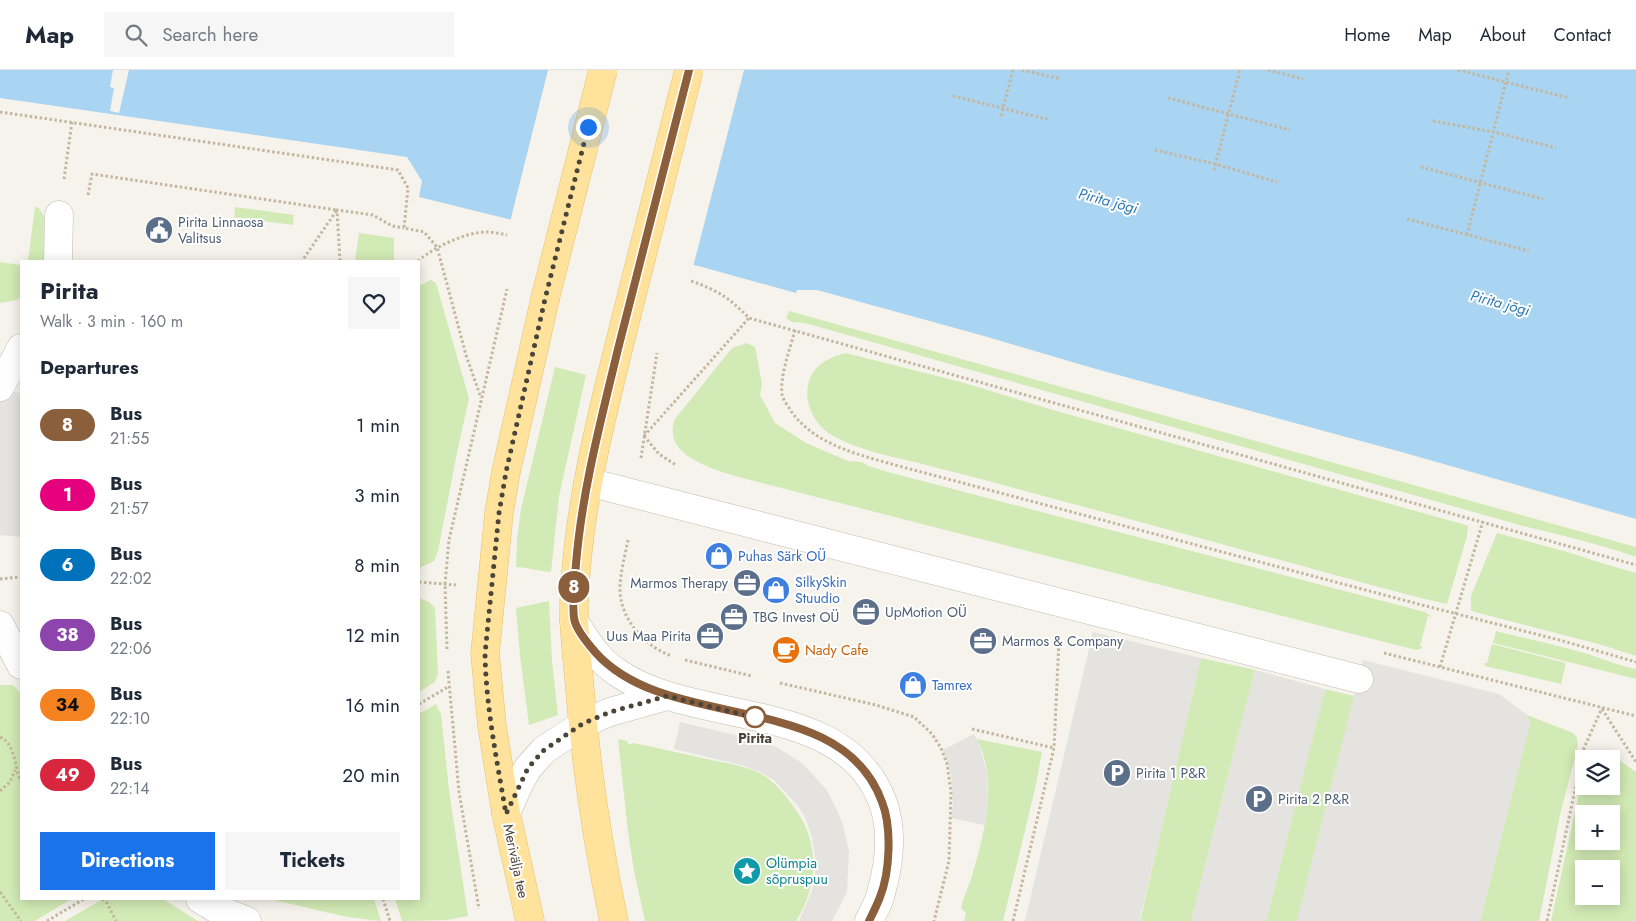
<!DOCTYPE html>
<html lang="en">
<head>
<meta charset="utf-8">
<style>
  :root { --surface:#fff; --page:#f6f6f7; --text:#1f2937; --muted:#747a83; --line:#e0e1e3; --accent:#1a73e8 }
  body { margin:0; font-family:Jost,sans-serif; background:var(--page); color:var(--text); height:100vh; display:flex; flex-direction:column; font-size:19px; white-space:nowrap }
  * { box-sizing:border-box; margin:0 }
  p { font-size:16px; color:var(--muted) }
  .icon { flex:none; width:28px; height:28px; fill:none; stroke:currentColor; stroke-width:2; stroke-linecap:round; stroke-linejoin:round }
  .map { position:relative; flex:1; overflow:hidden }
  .side { position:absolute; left:20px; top:190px; width:400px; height:640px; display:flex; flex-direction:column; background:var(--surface); border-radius:0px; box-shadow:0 2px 12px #0003 }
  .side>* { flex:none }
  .badge { padding:0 10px; border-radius:16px; font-size:18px; line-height:32px }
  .fabs { position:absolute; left:1575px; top:680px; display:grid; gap:10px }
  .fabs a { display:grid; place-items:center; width:45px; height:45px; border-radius:0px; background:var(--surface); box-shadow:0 2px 12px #0003; font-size:25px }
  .you { position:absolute; width:25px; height:25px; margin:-12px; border:4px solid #fff; border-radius:50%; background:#1a73e8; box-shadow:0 0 0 8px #1a73e833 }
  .map>.badge { position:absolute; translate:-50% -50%; box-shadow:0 0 0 2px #fff }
  h2 { padding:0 20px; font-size:19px; line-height:45px }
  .round { display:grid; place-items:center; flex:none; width:52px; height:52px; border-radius:0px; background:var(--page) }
  .headline { display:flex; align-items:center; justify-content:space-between; height:85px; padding:0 20px }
  h1 { font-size:24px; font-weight:700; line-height:38px }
  .primary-button { display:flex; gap:10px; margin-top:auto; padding:10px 20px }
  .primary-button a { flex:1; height:58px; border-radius:0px; background:var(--accent); color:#fff; font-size:20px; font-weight:700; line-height:58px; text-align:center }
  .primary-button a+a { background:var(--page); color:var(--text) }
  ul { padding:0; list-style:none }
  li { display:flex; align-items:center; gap:15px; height:70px; padding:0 20px }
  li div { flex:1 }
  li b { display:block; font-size:19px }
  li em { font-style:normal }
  li .badge { min-width:55px; font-weight:700; text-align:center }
  header { display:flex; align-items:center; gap:30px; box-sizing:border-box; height:70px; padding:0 25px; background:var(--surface); border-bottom:1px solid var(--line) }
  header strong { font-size:24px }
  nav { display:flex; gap:28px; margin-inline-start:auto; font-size:18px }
  .search { width:350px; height:45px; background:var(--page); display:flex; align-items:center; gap:12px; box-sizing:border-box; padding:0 18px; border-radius:0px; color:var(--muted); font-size:19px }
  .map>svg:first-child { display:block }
  .green { fill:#d2eab5; fill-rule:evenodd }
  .parking { fill:#e5e3e0 }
  .water { fill:#a9d4f2 }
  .pier { fill:#f6f3ec }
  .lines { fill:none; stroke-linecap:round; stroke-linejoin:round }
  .minor-casing { stroke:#c2bbae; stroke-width:29 }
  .major-casing { stroke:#e6c16a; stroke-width:29 }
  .path { stroke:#c4b79f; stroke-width:3; stroke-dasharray:2.5 2.5; stroke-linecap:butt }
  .minor { stroke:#fff; stroke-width:28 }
  .major { stroke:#ffe39c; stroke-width:28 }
  .major-bridge-casing { stroke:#e6c16a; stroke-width:29; stroke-linecap:butt }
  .major-bridge { stroke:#ffe39c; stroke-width:28 }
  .line-casing { stroke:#fff; stroke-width:11 }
  .line { stroke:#8b5e3c; stroke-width:8 }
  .walk { stroke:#4b4439; stroke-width:5; stroke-dasharray:0 9 }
  .stop-dot { fill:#fff; stroke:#8b5e3c; stroke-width:2.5 }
  .labels { text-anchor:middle; stroke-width:4; stroke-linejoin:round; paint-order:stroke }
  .service-label { font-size:14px; fill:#4e5e75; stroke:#fff; text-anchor:start }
  .shop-label { font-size:14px; fill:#366cbe; stroke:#fff; text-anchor:start }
  .food-label { font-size:14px; fill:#c56008; stroke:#fff; text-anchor:start }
  .stop-label { font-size:14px; font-weight:bold; fill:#4b4439; stroke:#fff }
  .street-label { font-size:14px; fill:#4b4439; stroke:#fff }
  .culture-label { font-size:14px; fill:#0d838f; stroke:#fff; text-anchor:start }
  .water-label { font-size:15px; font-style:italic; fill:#2e7ab2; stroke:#fff }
</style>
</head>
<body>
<header>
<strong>Map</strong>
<div class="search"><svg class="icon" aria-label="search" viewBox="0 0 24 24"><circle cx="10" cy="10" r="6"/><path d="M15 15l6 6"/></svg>Search here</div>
<nav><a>Home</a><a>Map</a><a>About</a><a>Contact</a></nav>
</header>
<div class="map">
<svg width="1636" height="851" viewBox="0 0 1636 851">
  <rect width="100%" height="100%" fill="#f6f3ec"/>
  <g class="green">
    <polygon points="35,137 39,138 44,147 44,191 28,191"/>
    <polygon points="235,137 294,145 293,155 234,147"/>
    <polygon points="359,163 394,168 394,191 355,191"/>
    <polygon points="0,192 21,195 21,227 17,230 0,233"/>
    <polygon points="431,210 436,213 469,328 457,383 438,481 434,491 419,498 419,216"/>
    <path d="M789,241L1636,477V487C1599,474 1561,465 1523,456L805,253L792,252L786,248Z"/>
    <path d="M747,273L755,277L762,314L760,325L775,353L806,373L848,391L862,392L868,396L888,402L1425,542L1432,547L1428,546L1420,576L1423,577L1421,579L1416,580L1353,564L746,409C721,401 660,388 675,349L732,278Z"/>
    <path d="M846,283L961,312L1053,340L1466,455L1468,456L1467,466L1447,534C1405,525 1362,512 1320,501C1232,477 1145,453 1058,430C1012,417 965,405 919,393C890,386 856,380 830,364C813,353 803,330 809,311C815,294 830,287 846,283Z"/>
    <path d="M555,297L586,305L559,426L551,502C538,501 527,497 516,497L517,470L521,439Z"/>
    <polygon points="1497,463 1571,483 1595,491 1636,503 1636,586 1602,575 1471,541 1471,526"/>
    <polygon points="419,528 429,532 435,538 438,604 435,612 419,622"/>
    <polygon points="549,531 552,591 558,645 529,655 520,586 516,538"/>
    <path d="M1496,561C1528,569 1560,576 1591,585C1606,590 1620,596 1636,599V609L1493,573Z"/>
    <polygon points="1492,574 1566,593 1561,614 1485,596 1484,593 1487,593"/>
    <polygon points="1201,588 1255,600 1191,851 1140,851"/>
    <polygon points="0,615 13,615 21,624 21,829 71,829 35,851 0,851"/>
    <polygon points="1325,619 1354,626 1353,633 1297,851 1266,851"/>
    <polygon points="436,634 441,644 449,720 468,846 447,850 402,851 395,829 419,829 419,644"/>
    <polygon points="1527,645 1573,663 1577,668 1578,675 1560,745 1539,851 1480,851 1530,653"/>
    <path d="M618,669L627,671L629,675L633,673C659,678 685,684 711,690C727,693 745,696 759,703C775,711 786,726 796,740C820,774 818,817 796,851H645L634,801L628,762Z"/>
    <path d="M977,669L1042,682L1035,719L1003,851H964L966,843L961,838C963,828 968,818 971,809C984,765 999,712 977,669Z"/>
    <path d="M1620,691L1636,702V851H1551L1583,705L1584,716H1611V699ZM1584,744H1611V771H1584ZM1584,799H1611V826H1584Z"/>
    <polygon points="103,829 163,829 198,851 65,851"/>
    <polygon points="270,829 374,829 381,851 347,847"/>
  </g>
  <g class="parking">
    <polygon points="0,320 21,323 21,467 0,465"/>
    <polygon points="1093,562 1201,588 1159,769 1139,851 1025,851"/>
    <polygon points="1363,590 1499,624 1527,645 1530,653 1480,851 1297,851"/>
    <polygon points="1255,600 1325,619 1266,851 1191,851"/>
    <polygon points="680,652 765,672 778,678 802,693 827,720 842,751 849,781 847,822 832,851 799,851 813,818 816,794 812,767 805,747 798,736 774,710 761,703 745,696 674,679"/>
    <polygon points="974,664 979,673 987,702 988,732 985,755 951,748 953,736 951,705 943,680"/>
  </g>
  <polygon class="water" points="0,0 1636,0 1636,449 1405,383 1096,299 984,266 817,220 797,220 796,223 702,197 419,127 422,111 407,87 0,28"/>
  <g class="pier">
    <polygon points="113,0 129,0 119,43 110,41 114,18 110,17"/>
    <polygon points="548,0 744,0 693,197 510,152"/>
  </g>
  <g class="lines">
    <defs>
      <g id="minor">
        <polyline points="58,191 59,145"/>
        <polyline points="0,317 21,278"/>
        <polyline points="588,412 1359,609"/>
        <path d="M574,551C586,571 598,590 618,603C697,657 845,628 883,733C893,761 889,795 881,823C879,833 873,842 869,851"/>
        <polyline points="0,555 21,595"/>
        <polyline points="506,743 519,714 528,698 544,680 582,655 596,648 610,642 667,626"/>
        <polyline points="200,829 215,838 247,851"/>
      </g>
      <g id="major">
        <polyline points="530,851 506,743 492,656 485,584 499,443 506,402 545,229"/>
        <path d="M614,851C597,771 585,690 579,609C576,577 572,546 575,514C581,423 604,336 626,248"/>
      </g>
    </defs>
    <use href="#minor" class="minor-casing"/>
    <use href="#major" class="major-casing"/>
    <g class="path">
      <polyline points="1022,0 1061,9"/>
      <polyline points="1268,0 1303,9"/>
      <polyline points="1458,0 1569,28"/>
      <polyline points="953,26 1050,50"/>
      <polyline points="1168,28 1290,60"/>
      <polyline points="0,42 398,100 408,118 404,158 424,162 437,177 466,285 481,328"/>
      <polyline points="1001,46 1013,0"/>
      <polyline points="1433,51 1494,62 1556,78"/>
      <polyline points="1155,80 1215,94 1277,112"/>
      <polyline points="1421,97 1543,129"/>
      <polyline points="1214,100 1240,0"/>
      <polyline points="64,109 72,52"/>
      <polyline points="88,125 92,104 337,140 302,191"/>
      <polyline points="1407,149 1529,181"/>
      <polyline points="1467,165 1509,0"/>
      <polyline points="340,191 337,140 373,145 392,156 404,158"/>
      <path d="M418,191C434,177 466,162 487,162C494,162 501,164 507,165"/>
      <path d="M691,211C719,221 728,227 749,248L1636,495"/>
      <path d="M795,260C790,280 780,304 782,324C783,330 788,336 791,341C815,375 857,384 895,395L1422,535L1563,571L1636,592"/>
      <polyline points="644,366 659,384 676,395"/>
      <polyline points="644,366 749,248"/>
      <polyline points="641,388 657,283"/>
      <path d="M628,470C625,486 620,503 620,519C620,549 645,577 672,586"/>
      <polyline points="0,509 21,507"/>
      <polyline points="419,512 456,515"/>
      <polyline points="447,579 445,514 449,470 507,219"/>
      <polyline points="1384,583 1636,646"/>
      <polyline points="685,590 752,606"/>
      <polyline points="1440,597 1483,451"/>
      <polyline points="448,601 459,722 479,839"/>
      <polyline points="780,613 876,635 914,647 932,664 941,678 947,694 951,722 949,791 934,851"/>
      <polyline points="419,634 448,617"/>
      <polyline points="1602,639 1636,692"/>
      <polyline points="972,659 1054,678"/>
      <path d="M0,667C16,674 14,697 21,712"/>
      <polyline points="0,721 10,712 15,700"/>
      <polyline points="0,822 21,851"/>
      <polyline points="102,829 107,833 116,851"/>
      <polyline points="383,829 390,851"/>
      <polyline points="47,851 84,829"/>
      <polyline points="1013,851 1054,678 1059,570"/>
      <polyline points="1547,851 1584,678 1602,638"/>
    </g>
    <use href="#minor" class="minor"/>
    <use href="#major" class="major"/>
    <defs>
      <g id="major-bridge">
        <polyline points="545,229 603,0"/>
        <polyline points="626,248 689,0"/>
      </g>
    </defs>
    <use href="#major-bridge" class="major-bridge-casing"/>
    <use href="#major-bridge" class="major-bridge"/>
  </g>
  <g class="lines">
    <defs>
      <path id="line" d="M689,0C666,93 641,186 618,279C601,350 582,421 576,494C575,506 571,542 575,552C578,562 589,575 596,583C669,664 841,618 882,732C892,757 890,802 880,827C877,835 873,843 869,851"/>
    </defs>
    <use href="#line" class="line-casing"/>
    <use href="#line" class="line"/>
    <path class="walk" d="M588,57L545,229L506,402L499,443L485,584C486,637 497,691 506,744L528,698L544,680L582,654L610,642L667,626L757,648L755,647"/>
  </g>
  <defs>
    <symbol id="civic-disc" viewBox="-11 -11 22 22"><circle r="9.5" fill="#5c6f8a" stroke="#fff"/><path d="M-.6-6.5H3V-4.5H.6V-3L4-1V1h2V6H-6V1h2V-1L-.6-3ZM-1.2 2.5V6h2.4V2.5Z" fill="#fff"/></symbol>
    <symbol id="shop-disc" viewBox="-11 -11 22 22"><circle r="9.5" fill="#3f7fe0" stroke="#fff"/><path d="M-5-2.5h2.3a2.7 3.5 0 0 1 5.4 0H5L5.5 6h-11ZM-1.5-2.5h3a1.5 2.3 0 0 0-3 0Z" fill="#fff"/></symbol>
    <symbol id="office-disc" viewBox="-11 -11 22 22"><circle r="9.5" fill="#5c6f8a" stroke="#fff"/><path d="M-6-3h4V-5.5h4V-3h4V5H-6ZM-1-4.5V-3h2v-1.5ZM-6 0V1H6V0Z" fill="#fff"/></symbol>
    <symbol id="cafe-disc" viewBox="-11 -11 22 22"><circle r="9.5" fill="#e8710a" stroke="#fff"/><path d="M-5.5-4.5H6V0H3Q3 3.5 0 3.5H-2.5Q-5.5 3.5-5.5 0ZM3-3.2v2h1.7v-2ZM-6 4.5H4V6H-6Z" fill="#fff"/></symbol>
    <symbol id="parking-disc" viewBox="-11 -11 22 22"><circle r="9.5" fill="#5c6f8a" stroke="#fff"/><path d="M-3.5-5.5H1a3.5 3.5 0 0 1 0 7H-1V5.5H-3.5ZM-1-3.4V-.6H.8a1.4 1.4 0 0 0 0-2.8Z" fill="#fff"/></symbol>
    <symbol id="sight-disc" viewBox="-11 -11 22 22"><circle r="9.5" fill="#0f9aa8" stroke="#fff"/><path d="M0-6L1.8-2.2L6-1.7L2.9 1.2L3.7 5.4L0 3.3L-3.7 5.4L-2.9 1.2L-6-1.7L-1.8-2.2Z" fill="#fff"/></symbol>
  </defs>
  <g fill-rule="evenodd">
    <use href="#civic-disc" x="143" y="144" width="32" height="32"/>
    <use href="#shop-disc" x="703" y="470" width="32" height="32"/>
    <use href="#office-disc" x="731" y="497" width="32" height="32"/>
    <use href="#shop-disc" x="760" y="504" width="32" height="32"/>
    <use href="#office-disc" x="850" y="526" width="32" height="32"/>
    <use href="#office-disc" x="718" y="531" width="32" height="32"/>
    <use href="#office-disc" x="694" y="550" width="32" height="32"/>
    <use href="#office-disc" x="967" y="555" width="32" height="32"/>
    <use href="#cafe-disc" x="770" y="564" width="32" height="32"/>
    <use href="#shop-disc" x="897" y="599" width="32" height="32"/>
    <use href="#parking-disc" x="1101" y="687" width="32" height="32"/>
    <use href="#parking-disc" x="1243" y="713" width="32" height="32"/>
    <use href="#sight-disc" x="731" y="785" width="32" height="32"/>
  </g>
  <circle class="stop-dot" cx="755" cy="647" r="10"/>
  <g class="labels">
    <g class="service-label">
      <text x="178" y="157">Pirita Linnaosa<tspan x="178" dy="16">Valitsus</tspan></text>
      <text x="728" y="518" text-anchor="end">Marmos Therapy</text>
      <text x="885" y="547">UpMotion OÜ</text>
      <text x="753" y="552">TBG Invest OÜ</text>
      <text x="691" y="571" text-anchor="end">Uus Maa Pirita</text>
      <text x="1002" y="576">Marmos &amp; Company</text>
      <text x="1136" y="708">Pirita 1 P&amp;R</text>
      <text x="1278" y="734">Pirita 2 P&amp;R</text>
    </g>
    <g class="shop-label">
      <text x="738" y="491">Puhas Särk OÜ</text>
      <text x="795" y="517">SilkySkin<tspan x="795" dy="16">Stuudio</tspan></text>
      <text x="932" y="620">Tamrex</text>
    </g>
    <g class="food-label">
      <text x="805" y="585">Nady Cafe</text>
    </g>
    <g class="stop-label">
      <text x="755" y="673">Pirita</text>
    </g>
    <g class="street-label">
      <text transform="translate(516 791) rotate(78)" y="5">Merivälja tee</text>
    </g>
    <g class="culture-label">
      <text x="766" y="798">Olümpia<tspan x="766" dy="16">sõpruspuu</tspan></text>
    </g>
    <g class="water-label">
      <text transform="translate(1108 131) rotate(15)" y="5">Pirita jõgi</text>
      <text transform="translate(1500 233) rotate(15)" y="5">Pirita jõgi</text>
    </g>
  </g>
</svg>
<div class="fabs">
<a><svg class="icon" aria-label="layers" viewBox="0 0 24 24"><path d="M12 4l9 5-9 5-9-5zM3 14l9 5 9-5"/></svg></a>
<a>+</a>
<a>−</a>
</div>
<div class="you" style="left:588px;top:57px"></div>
<b class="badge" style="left:574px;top:517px;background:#8b5e3c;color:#fff">8</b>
<section class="side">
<div class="headline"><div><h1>Pirita</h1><p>Walk · 3 min · 160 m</p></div><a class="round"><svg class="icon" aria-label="heart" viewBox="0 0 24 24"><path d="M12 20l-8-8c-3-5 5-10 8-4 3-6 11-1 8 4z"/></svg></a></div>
<h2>Departures</h2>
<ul>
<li><span class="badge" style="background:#8b5e3c;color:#fff">8</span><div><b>Bus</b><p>21:55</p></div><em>1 min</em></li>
<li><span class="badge" style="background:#e6007e;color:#fff">1</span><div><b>Bus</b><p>21:57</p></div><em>3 min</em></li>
<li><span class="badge" style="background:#0072bc;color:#fff">6</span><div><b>Bus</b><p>22:02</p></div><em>8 min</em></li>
<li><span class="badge" style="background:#8e44ad;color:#fff">38</span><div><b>Bus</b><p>22:06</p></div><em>12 min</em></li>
<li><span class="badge" style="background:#f58220;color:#111">34</span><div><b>Bus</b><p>22:10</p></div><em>16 min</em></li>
<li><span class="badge" style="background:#d7263d;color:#fff">49</span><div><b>Bus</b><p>22:14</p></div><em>20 min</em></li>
</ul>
<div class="primary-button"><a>Directions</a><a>Tickets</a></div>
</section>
</div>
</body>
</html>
